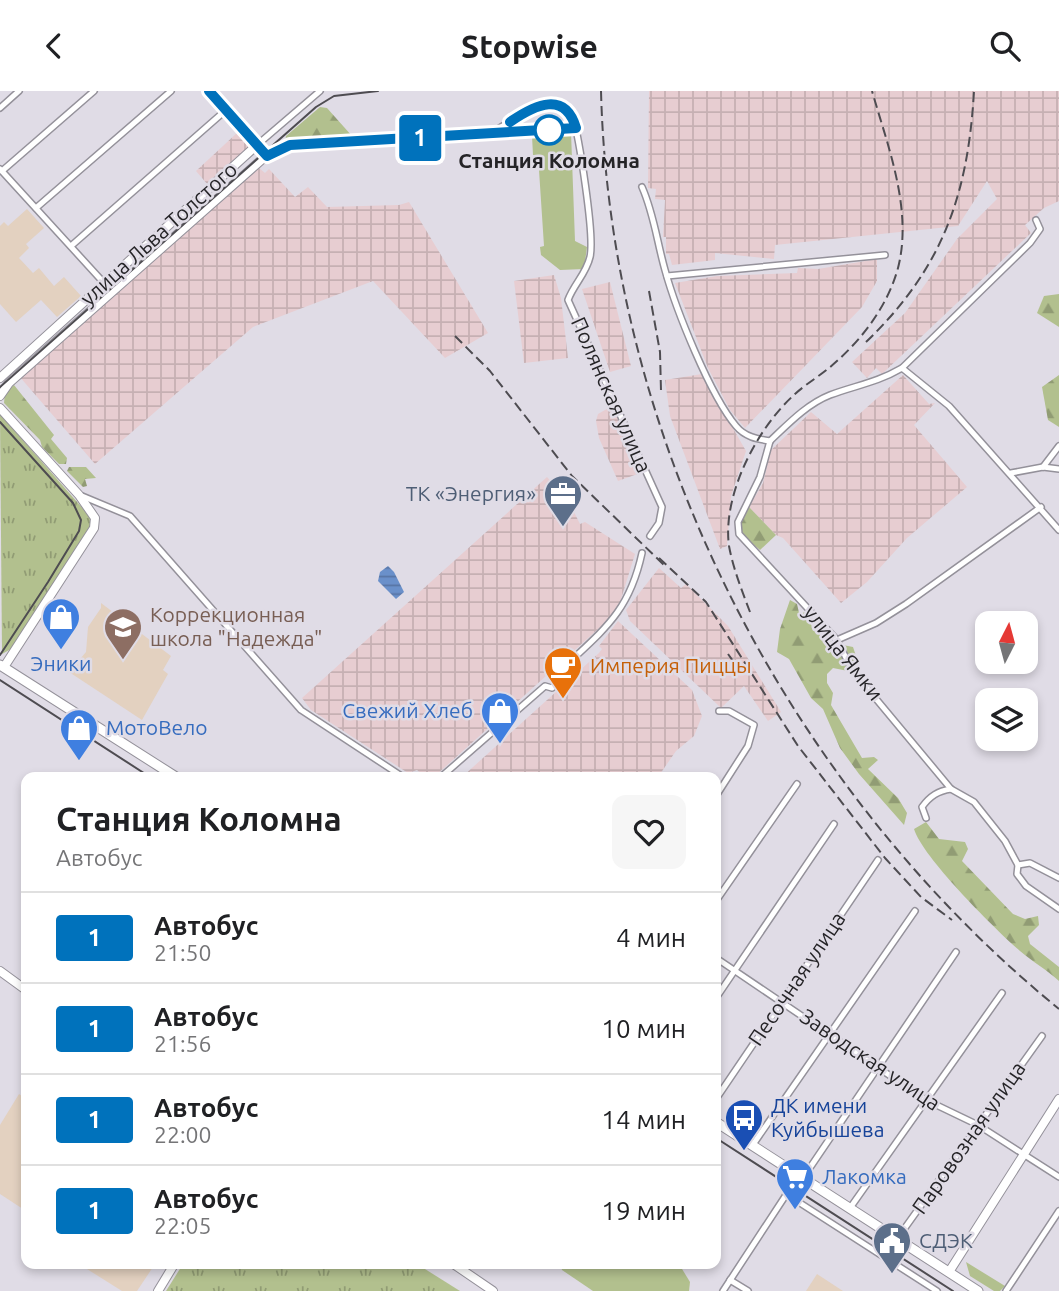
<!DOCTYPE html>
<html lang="ru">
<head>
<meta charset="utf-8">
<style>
  :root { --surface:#fff; --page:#f6f6f6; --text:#202124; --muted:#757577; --line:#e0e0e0 }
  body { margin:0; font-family:Ubuntu,sans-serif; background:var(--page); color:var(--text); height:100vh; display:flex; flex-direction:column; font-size:26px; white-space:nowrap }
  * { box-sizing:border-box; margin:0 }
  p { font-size:23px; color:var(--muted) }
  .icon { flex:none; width:38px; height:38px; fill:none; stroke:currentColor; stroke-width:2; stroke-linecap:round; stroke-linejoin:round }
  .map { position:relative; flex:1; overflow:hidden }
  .side { position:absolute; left:21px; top:681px; width:700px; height:497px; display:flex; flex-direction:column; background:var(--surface); border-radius:14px; box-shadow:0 4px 10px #0003 }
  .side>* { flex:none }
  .badge { padding:0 14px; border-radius:5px; font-size:24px; line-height:46px }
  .needle { width:46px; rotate:6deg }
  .controls { position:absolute; left:975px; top:520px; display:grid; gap:14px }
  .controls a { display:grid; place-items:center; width:63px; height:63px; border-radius:14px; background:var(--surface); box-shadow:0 4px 10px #0003; font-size:35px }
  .map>.badge { position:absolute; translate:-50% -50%; box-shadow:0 0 0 4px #fff }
  .round { display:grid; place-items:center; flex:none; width:74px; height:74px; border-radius:14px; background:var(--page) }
  .headline { display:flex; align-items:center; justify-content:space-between; height:119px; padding:0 35px }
  h1 { font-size:33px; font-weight:700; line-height:52px }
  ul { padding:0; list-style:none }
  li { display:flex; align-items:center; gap:21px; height:91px; padding:0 35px; border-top:2px solid var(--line) }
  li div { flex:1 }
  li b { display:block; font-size:26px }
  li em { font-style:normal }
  li .badge { min-width:77px; font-weight:700; text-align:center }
  header { display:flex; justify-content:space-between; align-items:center; height:91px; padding:0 35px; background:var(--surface); font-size:32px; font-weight:700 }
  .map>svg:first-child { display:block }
  .industrial { fill:url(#industrial-grid) }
  .education { fill:#e3d1c0 }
  .grass { fill:#b2c08e }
  .forest { fill:url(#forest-firs) }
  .park { fill:url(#park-tufts) }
  .water { fill:url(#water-rules) }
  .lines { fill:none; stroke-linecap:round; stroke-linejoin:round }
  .street-casing { stroke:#94919a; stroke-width:8 }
  .secondary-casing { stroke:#94919a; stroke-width:10 }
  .primary-casing { stroke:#94919a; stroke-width:11 }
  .street { stroke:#fff; stroke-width:5 }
  .secondary { stroke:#fff; stroke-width:8 }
  .primary { stroke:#fff; stroke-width:9 }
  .tram { stroke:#4e4c51; stroke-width:2 }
  .rail { stroke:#4e4c51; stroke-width:2; stroke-dasharray:10 5; stroke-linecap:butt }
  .line-casing { stroke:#fff; stroke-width:16 }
  .line { stroke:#0072bc; stroke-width:10 }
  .stop-dot { fill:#fff; stroke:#0072bc; stroke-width:3.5 }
  .labels { text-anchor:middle; stroke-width:5; stroke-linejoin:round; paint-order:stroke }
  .stop-label { font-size:21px; font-weight:bold; fill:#252427; stroke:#e0dce6 }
  .street-label { font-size:21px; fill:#252427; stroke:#e0dce6 }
  .service-label { font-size:21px; fill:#4e5e75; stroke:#e0dce6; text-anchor:end }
  .education-label { font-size:21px; fill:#785e54; stroke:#e0dce6; text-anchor:start }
  .shop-label { font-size:21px; fill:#366cbe; stroke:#e0dce6; text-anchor:start }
  .food-label { font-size:21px; fill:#c56008; stroke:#e0dce6; text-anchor:start }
  .transit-label { font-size:21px; fill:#164399; stroke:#e0dce6; text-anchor:start }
</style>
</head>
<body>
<header><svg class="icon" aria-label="back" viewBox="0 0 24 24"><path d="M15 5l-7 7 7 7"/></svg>Stopwise<svg class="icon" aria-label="search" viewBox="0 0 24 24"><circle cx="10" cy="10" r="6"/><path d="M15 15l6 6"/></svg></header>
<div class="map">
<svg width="1059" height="1200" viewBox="0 0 1059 1200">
  <defs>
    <pattern id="industrial-grid" width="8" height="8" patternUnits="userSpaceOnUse" patternTransform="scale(1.75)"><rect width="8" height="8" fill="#e7cdd1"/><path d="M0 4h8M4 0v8" fill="none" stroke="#c6b0b3"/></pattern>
    <pattern id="forest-firs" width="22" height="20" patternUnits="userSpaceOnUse" patternTransform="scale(1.75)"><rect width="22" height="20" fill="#b2c08e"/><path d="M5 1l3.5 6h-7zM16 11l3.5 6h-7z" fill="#919c74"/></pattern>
    <pattern id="park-tufts" width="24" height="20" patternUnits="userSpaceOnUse" patternTransform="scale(1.75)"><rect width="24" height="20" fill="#b2c08e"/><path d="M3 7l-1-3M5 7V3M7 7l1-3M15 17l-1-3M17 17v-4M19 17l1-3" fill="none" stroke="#919c74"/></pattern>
    <pattern id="water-rules" width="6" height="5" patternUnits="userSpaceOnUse" patternTransform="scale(1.75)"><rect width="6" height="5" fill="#6a90ca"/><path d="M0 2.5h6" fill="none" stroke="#5775a4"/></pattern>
  </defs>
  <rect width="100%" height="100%" fill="#e0dce6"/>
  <g class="industrial">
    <polygon points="649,0 1059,0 1059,110 1044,117 1025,134 1031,142 882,283 876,277 867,287 852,271 905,222 957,148 997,108 987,90 958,135 775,154 774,168 715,162 715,169 672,174 669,163 666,163 666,146 663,146 665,109 655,108 656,98 648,97"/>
    <polygon points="238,41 251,55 208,94 196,80"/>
    <polygon points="259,77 265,82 269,78 295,106 308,96 327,116 399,114 409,111 488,242 445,267 373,190 253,236 95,373 19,285"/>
    <polygon points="877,168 877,190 862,216 745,337 730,319 708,277 675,192 717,185 797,182 798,177 818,178"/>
    <polygon points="554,184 561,207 568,267 524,272 514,190"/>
    <polygon points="610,191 631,275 610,281 582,198"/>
    <polygon points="702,283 746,360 731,405 727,455 720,458 670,325 665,289"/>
    <polygon points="903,284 929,313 935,312 914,334 967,396 907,447 867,491 841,512 783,447 776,444 749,416 763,392 771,359 811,321 837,343"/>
    <polygon points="612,315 643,381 618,390 599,347 596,330 598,323"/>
    <polygon points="547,386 568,409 580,433 585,431 635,463 617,521 434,686 425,686 417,679 408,682 311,619 302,607"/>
    <polygon points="659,477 681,497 686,493 728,535 781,621 768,630 744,595 721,617 630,530 626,519"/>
    <polygon points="618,530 692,599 702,625 694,645 676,660 658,686 462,686 599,562 602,558 599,555"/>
  </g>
  <g class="education">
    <polygon points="27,118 44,137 26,153 29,157 19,167 33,182 39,177 54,195 64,186 81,205 57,226 41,209 16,231 0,213 0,135 4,131 8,135"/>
    <polygon points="101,512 171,565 163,579 168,583 142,629 69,581 86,561 88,536 101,517"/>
    <polygon points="19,1003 26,1008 26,1120 0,1103 0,1034"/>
    <polygon points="79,1173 155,1173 137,1200 122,1200"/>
    <polygon points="817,1183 843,1200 806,1200"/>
  </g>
  <g class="grass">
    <polygon points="571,41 575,150 587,156 584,178 560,179 541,164 540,156 544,155 538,64 533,64 532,45"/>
    <polygon points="966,1171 1005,1195 1000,1200 994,1200 970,1185"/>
    <polygon points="560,1173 679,1173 690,1191 689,1200 593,1200 562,1179"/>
  </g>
  <g class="forest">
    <polygon points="320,16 327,17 352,45 344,48 285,51 286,45"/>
    <polygon points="1059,203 1059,236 1037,222 1044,205"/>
    <polygon points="1059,284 1059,336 1048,329 1042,296"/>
    <polygon points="14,294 54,344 51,348 67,367 66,373 59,373 42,356 40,349 4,312 5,301"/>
    <polygon points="69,376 86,376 96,387 85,388 87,395 83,396 67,380"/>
    <polygon points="749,416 776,444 760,459 742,444 740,427"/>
    <polygon points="790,509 797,513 800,526 804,521 808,523 813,540 818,538 827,543 835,556 843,554 853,556 858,571 848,580 833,577 827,583 827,592 833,602 831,614 862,667 874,666 878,669 868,678 898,707 907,722 904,734 859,683 840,657 823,618 811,607 789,568 777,561 780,538"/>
    <path d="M926,731L939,748L965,751L968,758L962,770L1013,823L1025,828L1038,825L1039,834L1028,845L1030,853L1059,876V890C1047,879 1033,871 1020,860C995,838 923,767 914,738Z"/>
  </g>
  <g class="park">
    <polygon points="0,323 92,428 91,436 11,558 2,563"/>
    <polygon points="183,1173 417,1173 460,1200 166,1200"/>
  </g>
  <polygon class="water" points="388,475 394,481 404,501 396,508 378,490 380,481"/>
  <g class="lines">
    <defs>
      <g id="street">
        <polyline points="0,17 19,0"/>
        <path d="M492,42C512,29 550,0 572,22C579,46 595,145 590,166C586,183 574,193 568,209L662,416L659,432L650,445"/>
        <polyline points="257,54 320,0"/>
        <polyline points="267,64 290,54 576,37"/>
        <polyline points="0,78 104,192"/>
        <polyline points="2,80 94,0"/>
        <path d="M642,96C654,123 657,151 665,179C676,219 710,304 736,335C745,346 757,348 770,350"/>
        <polyline points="36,117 171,0"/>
        <polyline points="71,155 226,19"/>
        <polyline points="667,185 885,164"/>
        <polyline points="902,277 1030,152 1040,138 1036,129"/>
        <polyline points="770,350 760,386 738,431 739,443 837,549 852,579 951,698 974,711 1005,750 1018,774 1017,783 1026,795 1059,818"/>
        <path d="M770,350C788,333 807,313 830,304C857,294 876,292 902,277L949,315L1059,439"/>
        <polyline points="1043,376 1059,355"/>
        <polyline points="1011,382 1043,376 1059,378"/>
        <polyline points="82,405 130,425 301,619 403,686"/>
        <polyline points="837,549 876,532 906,513 1041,416"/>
        <path d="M441,686L545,595L552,597L560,590V580C603,539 629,522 642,462"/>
        <polyline points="716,705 748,655 754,634 729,620 719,620"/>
        <path d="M926,727L922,716C930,705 938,700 951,698"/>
        <polyline points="1018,774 1030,772 1059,787"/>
        <polyline points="716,810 797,693"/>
        <polyline points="719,869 926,1009 978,1034 1059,1086"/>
        <polyline points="716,907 834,733"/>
        <polyline points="716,1008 878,769"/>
        <polyline points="752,1055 915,820"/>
        <polyline points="803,1087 956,861"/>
        <polyline points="786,1103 937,1200"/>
        <polyline points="850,1117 1002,902"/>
        <polyline points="897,1148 1042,945"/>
        <polyline points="730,1189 748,1200"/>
        <polyline points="723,1200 799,1084"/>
        <polyline points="1006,1200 1059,1120"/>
      </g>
      <g id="secondary">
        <polyline points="0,287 257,54"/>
        <polyline points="0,305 9,292 267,64 209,0"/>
        <polyline points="0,317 79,404 95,427 94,437 4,576"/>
        <polyline points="0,880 26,899"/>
        <polyline points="452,1172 493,1200"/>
        <polyline points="949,1181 1059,1008"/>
        <polyline points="158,1200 175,1172"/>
      </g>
      <g id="primary">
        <polyline points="0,574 176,686"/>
        <polyline points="716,1031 978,1200"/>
      </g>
    </defs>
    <use href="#street" class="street-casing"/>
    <use href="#secondary" class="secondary-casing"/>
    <use href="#primary" class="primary-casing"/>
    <use href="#street" class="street"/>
    <use href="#secondary" class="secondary"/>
    <use href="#primary" class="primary"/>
    <g class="tram">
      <polyline points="0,296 316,16 334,5 378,0"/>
      <polyline points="0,331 73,412 81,429 79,440 48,491 0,564"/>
      <polyline points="0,589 150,686"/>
      <polyline points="716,1047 953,1200"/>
    </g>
    <g class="rail">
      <path d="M601,0C610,351 788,697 1059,918"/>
      <polyline points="649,200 660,261 661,300"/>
      <polyline points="455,245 490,280 572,385 665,475"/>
      <path d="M866,251C942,178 968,105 974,0"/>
      <polyline points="659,467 706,511 798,655 885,767 921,806 952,829"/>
      <path d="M750,521C742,500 733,477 729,455C722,403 758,336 795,303C806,293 818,286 829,277C860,251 887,217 898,177C913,119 888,56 872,0"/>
      <polyline points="728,563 743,584"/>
    </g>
  </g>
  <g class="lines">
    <defs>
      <path id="line" d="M209,0L267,65L290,54L576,37C565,0 536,13 510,31"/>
    </defs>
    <use href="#line" class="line-casing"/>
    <use href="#line" class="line"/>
  </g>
  <defs>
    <symbol id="office-pin" viewBox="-11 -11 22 30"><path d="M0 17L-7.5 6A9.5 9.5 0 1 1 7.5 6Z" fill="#5c6f8a" stroke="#e0dce6"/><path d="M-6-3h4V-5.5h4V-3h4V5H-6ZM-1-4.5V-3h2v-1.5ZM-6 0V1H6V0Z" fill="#fff"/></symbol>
    <symbol id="shop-pin" viewBox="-11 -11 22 30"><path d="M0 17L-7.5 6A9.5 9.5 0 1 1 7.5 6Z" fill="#3f7fe0" stroke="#e0dce6"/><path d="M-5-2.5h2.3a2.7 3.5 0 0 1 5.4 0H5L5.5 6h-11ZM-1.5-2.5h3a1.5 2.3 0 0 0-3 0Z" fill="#fff"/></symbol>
    <symbol id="school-pin" viewBox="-11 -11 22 30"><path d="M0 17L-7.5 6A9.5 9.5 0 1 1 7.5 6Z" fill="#8d6e63" stroke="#e0dce6"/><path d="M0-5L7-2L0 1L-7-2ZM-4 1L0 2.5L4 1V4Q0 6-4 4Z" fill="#fff"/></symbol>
    <symbol id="cafe-pin" viewBox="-11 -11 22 30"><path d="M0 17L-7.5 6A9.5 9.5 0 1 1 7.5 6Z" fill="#e8710a" stroke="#e0dce6"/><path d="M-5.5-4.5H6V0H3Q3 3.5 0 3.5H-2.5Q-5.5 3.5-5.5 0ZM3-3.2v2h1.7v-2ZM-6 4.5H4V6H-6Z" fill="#fff"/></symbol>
    <symbol id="bus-pin" viewBox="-11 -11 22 30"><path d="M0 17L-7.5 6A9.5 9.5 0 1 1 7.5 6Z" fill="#1a4fb4" stroke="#e0dce6"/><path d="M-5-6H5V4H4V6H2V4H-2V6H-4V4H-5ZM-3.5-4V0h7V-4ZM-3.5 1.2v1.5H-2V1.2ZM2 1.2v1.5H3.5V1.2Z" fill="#fff"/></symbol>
    <symbol id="supermarket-pin" viewBox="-11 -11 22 30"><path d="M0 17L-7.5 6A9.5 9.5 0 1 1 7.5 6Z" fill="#3f7fe0" stroke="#e0dce6"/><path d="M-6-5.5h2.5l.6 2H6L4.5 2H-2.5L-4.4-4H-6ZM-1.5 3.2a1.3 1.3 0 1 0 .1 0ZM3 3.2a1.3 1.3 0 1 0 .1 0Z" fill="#fff"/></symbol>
    <symbol id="civic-pin" viewBox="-11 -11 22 30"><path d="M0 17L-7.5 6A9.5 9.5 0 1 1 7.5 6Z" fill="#5c6f8a" stroke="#e0dce6"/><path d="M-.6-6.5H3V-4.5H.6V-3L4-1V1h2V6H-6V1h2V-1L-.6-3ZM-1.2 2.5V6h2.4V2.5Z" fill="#fff"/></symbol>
  </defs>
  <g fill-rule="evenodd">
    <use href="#office-pin" x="541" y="381" width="44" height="60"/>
    <use href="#shop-pin" x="39" y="504" width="44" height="60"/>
    <use href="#school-pin" x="101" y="514" width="44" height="60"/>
    <use href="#cafe-pin" x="541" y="553" width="44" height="60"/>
    <use href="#shop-pin" x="478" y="598" width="44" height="60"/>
    <use href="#shop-pin" x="57" y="615" width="44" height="60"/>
    <use href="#bus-pin" x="722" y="1005" width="44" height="60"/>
    <use href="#supermarket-pin" x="773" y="1064" width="44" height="60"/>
    <use href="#civic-pin" x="870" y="1128" width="44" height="60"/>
  </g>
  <circle class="stop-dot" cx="549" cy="39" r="14"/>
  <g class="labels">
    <g class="stop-label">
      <text x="549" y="77">Станция Коломна</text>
    </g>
    <g class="street-label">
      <text transform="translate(159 143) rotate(-42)" y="7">улица Льва Толстого</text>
      <text transform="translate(611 304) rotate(66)" y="7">Полянская улица</text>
      <text transform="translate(843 562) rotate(52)" y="7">улица Ямки</text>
      <text transform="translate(797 888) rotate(-56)" y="7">Песочная улица</text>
      <text transform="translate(870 969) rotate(34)" y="7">Заводская улица</text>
      <text transform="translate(969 1047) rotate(-55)" y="7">Паровозная улица</text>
    </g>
    <g class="service-label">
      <text x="536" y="410">ТК «Энергия»</text>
      <text x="919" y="1157" text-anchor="start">СДЭК</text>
    </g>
    <g class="education-label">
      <text x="150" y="531">Коррекционная<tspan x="150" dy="24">школа "Надежда"</tspan></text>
    </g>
    <g class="shop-label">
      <text x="61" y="580" text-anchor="middle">Эники</text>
      <text x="473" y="627" text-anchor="end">Свежий Хлеб</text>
      <text x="106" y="644">МотоВело</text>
      <text x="822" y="1093">Лакомка</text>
    </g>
    <g class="food-label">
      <text x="590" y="582">Империя Пиццы</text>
    </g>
    <g class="transit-label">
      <text x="771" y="1022">ДК имени<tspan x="771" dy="24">Куйбышева</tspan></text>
    </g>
  </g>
</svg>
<div class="controls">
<a><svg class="needle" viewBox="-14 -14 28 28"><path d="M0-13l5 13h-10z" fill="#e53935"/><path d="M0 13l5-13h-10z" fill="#757577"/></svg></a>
<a><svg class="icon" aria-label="layers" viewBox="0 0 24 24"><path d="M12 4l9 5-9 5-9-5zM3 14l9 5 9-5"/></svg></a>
</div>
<b class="badge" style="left:420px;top:47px;background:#0072bc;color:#fff">1</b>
<section class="side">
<div class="headline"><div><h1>Станция Коломна</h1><p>Автобус</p></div><a class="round"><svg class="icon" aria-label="heart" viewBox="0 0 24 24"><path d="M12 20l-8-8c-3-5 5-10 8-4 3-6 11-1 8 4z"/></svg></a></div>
<ul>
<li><span class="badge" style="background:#0072bc;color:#fff">1</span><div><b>Автобус</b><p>21:50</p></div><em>4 мин</em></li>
<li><span class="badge" style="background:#0072bc;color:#fff">1</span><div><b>Автобус</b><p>21:56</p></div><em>10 мин</em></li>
<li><span class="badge" style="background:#0072bc;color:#fff">1</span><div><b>Автобус</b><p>22:00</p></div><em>14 мин</em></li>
<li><span class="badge" style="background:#0072bc;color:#fff">1</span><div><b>Автобус</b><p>22:05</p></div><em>19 мин</em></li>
</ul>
</section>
</div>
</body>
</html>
